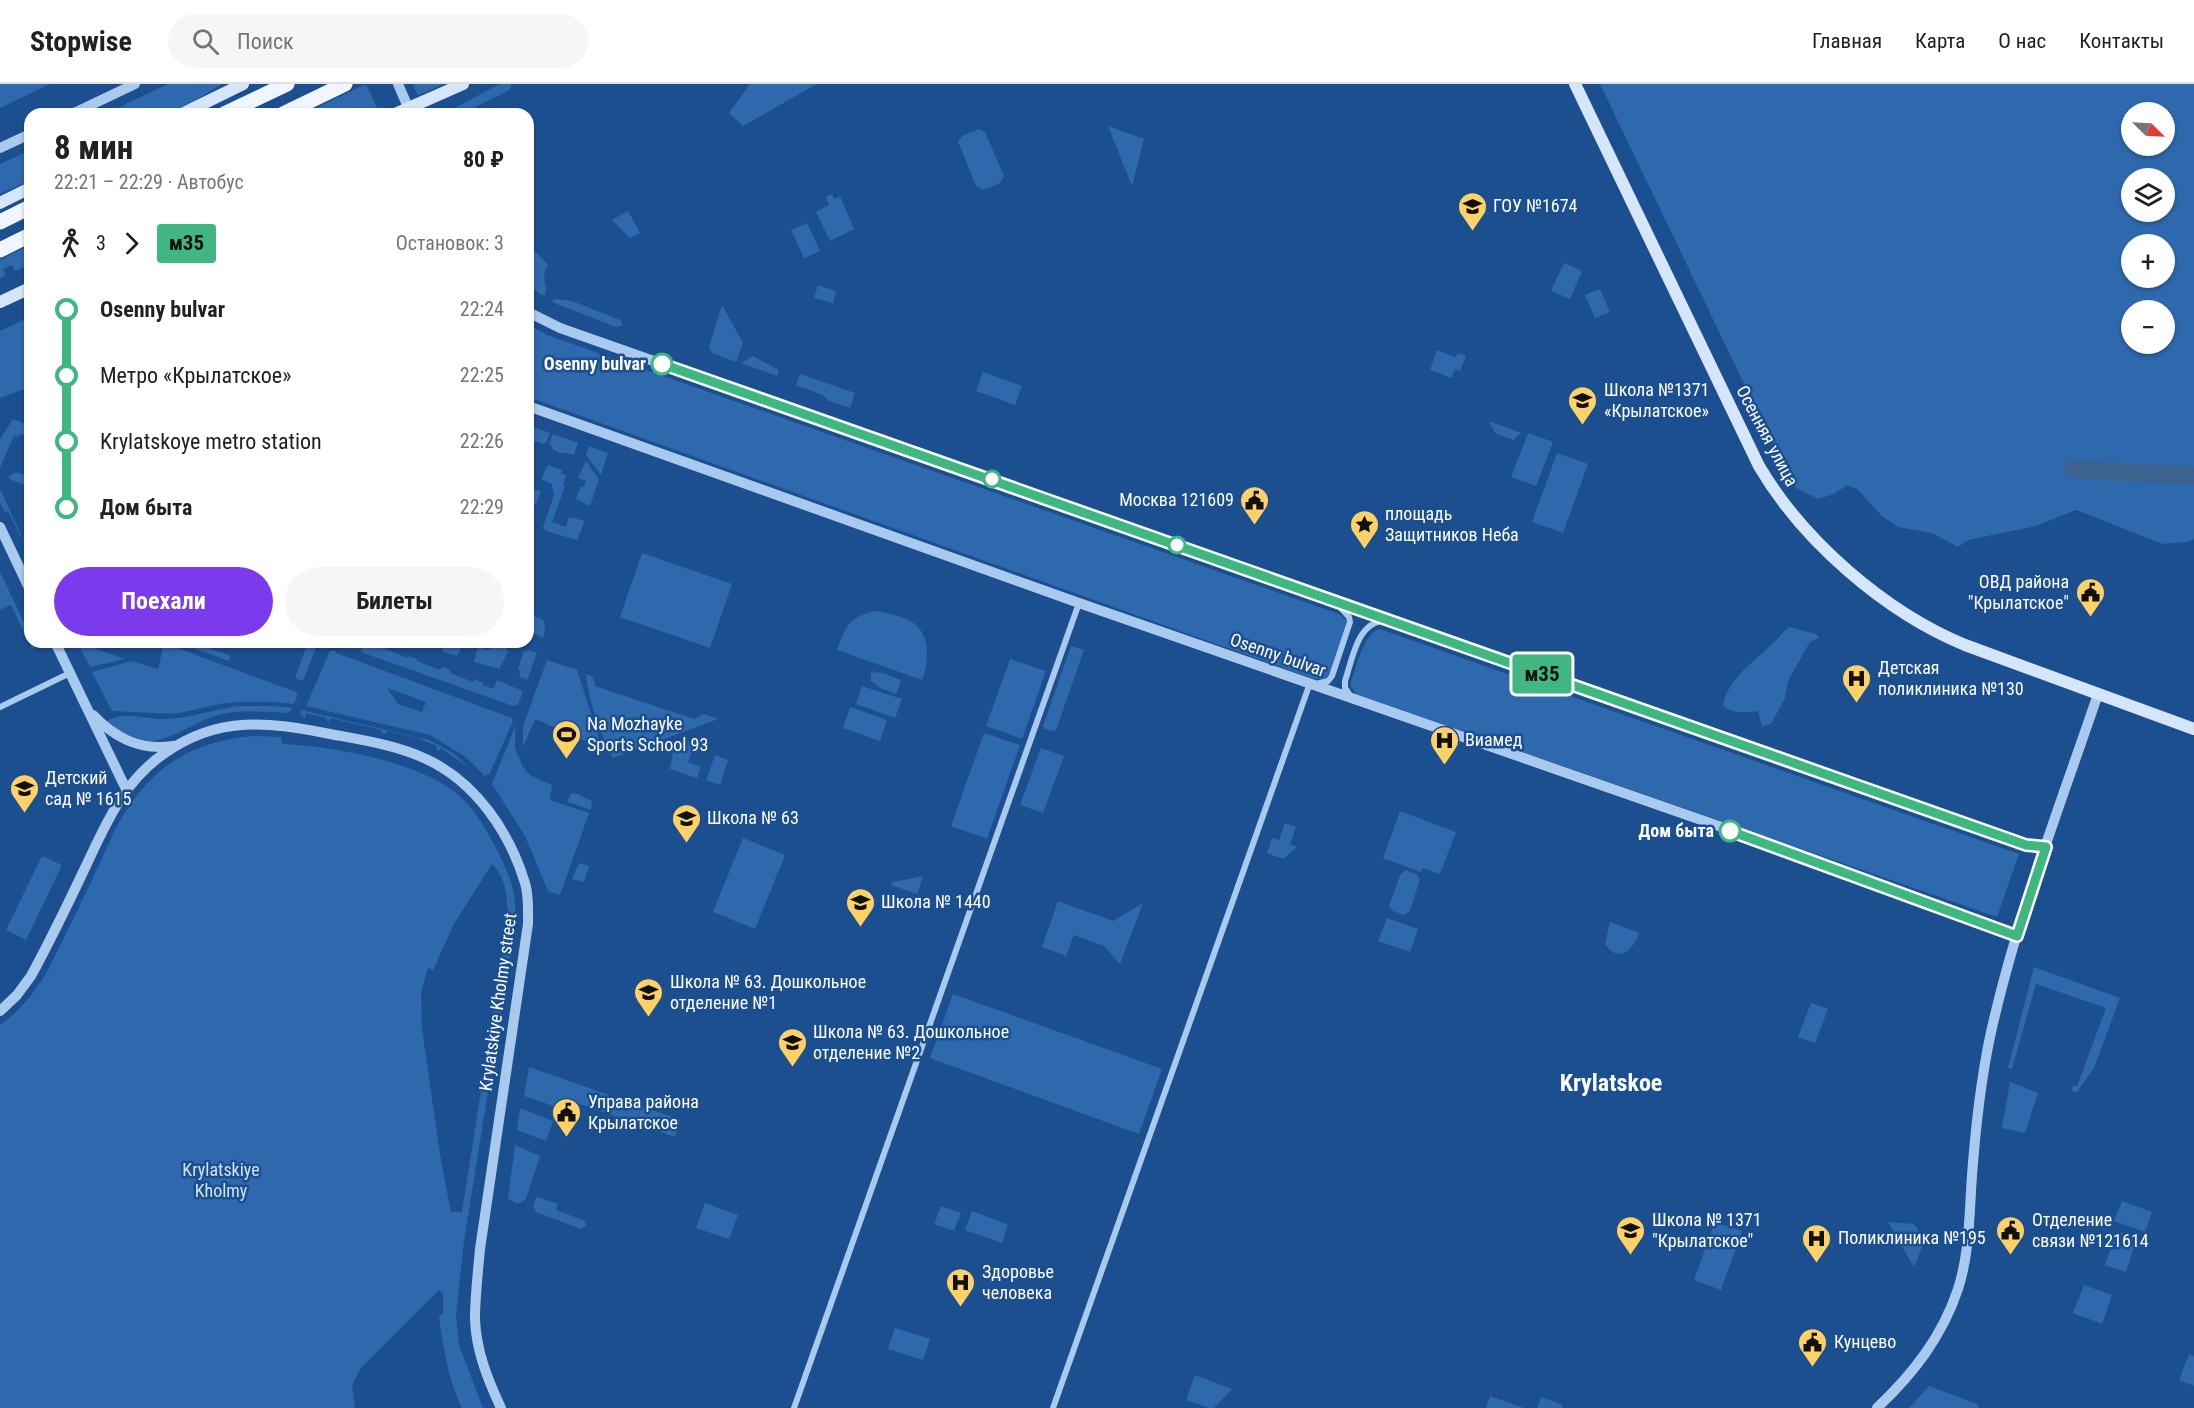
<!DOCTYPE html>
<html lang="ru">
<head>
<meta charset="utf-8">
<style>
  :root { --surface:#fff; --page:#f6f6f6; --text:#202124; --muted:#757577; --line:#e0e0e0; --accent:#7c3aed }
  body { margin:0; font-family:"Roboto Condensed",sans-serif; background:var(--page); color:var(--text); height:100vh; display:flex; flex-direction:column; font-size:22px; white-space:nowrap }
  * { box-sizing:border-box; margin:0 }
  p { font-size:20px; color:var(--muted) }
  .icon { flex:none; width:33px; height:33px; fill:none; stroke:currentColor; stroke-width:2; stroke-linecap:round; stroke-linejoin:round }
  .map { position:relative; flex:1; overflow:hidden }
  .details { position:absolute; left:24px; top:24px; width:510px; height:540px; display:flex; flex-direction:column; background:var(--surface); border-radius:18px; box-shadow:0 2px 4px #0004 }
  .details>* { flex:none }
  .badge { padding:0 12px; border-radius:4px; font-size:21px; line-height:39px }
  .needle { width:39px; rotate:114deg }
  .buttons { position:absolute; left:2121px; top:18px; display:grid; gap:12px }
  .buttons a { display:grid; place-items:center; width:54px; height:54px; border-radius:50%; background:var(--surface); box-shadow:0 2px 4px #0004; font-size:30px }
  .map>.badge { position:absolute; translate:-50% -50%; box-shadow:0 0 0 3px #fff }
  .legs { display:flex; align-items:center; gap:9px; height:66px; padding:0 30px; font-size:20px }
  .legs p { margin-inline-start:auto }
  .overview { display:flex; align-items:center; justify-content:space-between; height:102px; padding:0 30px }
  h1 { font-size:33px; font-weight:700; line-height:45px }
  .cta { display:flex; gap:12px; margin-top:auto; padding:12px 30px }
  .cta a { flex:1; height:69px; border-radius:36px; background:var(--accent); color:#fff; font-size:24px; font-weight:700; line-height:69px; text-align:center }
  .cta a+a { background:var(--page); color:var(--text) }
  ul { padding:0 30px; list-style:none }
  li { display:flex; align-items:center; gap:21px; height:66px; font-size:22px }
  li i { display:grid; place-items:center; width:9px; height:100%; margin:0 8px; background:currentColor }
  li i::after { content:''; width:15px; height:15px; margin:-8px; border:4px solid; border-radius:50%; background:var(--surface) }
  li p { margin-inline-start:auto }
  li:first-child i { background:linear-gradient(#0000 50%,currentColor 0) }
  li:last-child i { background:linear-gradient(currentColor 50%,#0000 0) }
  header { display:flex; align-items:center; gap:36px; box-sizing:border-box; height:84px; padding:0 30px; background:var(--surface); border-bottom:2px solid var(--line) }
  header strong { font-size:28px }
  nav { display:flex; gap:33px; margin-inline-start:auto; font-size:21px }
  .search { width:420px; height:54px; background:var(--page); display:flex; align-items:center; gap:15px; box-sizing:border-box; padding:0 21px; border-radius:33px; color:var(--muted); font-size:22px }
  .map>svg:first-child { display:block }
  .green { fill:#2e69ad; fill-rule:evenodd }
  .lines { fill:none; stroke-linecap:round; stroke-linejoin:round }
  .river { stroke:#3c6290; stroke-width:18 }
  .minor { stroke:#a9c9ee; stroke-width:6 }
  .tertiary { stroke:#a9c9ee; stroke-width:10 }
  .secondary { stroke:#d6e6fa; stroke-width:12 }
  .primary { stroke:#f0f6ff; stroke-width:15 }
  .line-1-casing { stroke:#fff; stroke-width:14 }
  .line-1 { stroke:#40b781; stroke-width:9 }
  .stop-1-dot { fill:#fff; stroke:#40b781; stroke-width:3 }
  .labels { text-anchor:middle; stroke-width:5; stroke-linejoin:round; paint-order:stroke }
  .poi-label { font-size:18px; fill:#fff; stroke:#1b4f8f; text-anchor:start }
  .stop-label { font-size:18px; font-weight:bold; fill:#fff; stroke:#1b4f8f; text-anchor:end }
  .street-label { font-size:18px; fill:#fff; stroke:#1b4f8f }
  .park-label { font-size:18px; fill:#cfe3fa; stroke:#1b4f8f }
  .district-label { font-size:24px; font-weight:bold; fill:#fff; stroke:#1b4f8f }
</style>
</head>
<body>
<header>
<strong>Stopwise</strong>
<div class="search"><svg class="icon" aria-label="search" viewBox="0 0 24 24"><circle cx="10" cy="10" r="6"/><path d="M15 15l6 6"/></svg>Поиск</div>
<nav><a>Главная</a><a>Карта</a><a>О нас</a><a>Контакты</a></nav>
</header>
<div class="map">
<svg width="2194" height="1324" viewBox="0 0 2194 1324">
  <rect width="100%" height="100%" fill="#1b4f8f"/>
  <g class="green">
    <polygon points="0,0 50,0 0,24"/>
    <polygon points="168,0 222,0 196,16 166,30 105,30"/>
    <polygon points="366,0 377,24 365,30 304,30"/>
    <polygon points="413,0 443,0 420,11 417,10"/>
    <polygon points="500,0 511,0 510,6 461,30 443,30"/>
    <polygon points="750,0 817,0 743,42 729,29"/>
    <path d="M1600,0H2194V455L2186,458L2163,460L2076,426L2036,442L1968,456L1958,463L1932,449L1898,443L1882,432L1857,405L1847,401L1834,410L1818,415L1796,404L1761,335ZM2132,28H2164V62H2132ZM2132,94H2164V128H2132ZM2132,160H2164V194H2132ZM2132,226H2164V260H2132Z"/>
    <polygon points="1108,42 1144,55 1132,102"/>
    <polygon points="979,45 985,48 1004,92 1000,99 983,106 976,102 958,58 962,52"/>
    <polygon points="30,66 30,96 0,110 0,80"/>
    <polygon points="832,110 834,115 840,112 854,145 830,157 816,128 829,121 826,113"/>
    <polygon points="628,127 640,149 630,154 612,136"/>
    <polygon points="807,139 820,167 804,174 791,146"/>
    <polygon points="30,161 30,180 15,187 12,181 3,185 6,191 0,195 0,176"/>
    <path d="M533,165L548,181C539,194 549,201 545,211H541L528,199V171Z"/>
    <polygon points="1564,179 1582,187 1570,215 1551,207"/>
    <polygon points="818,201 836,207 833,219 814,214"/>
    <polygon points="1600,205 1610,228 1595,234 1585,211"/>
    <polygon points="555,215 572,217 620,236 623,241 616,243 554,219 552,217"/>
    <polygon points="722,221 743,259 736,278 712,269 709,263"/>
    <polygon points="30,233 30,303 0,314 0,247"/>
    <polygon points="528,241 550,252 1339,530 1346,536 1346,541 1330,590 1323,595 1314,595 528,313"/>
    <polygon points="1437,266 1456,273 1458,269 1466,272 1460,287 1455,285 1452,294 1430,286"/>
    <polygon points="753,272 779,286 777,292 741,279"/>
    <polygon points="983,288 1022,302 1015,321 976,307"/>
    <polygon points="800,290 855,309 850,324 829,317 823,311 796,301"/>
    <polygon points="13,335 30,342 30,354 20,350 18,353 14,351 0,384 0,355"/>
    <polygon points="1489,337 1521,349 1513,356 1495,349"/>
    <polygon points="528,341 550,349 546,359 543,360 531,356 528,359"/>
    <polygon points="1528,349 1553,358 1536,402 1511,393"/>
    <polygon points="553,350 578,359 574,371 564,368 563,370 553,366 553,364 549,360"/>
    <polygon points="589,362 608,369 601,391 586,371"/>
    <polygon points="1557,369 1588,380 1563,449 1532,438"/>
    <polygon points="586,377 599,395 590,422 576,415 581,402 584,403 586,397 578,394"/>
    <polygon points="548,381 563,386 561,389 566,391 563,401 565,402 552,438 566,443 569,433 585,437 577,456 546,447 543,443 554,411 552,400 541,395"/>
    <polygon points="16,388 30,393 30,403 9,395 8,393"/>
    <polygon points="529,404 541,407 536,420 533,419 528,407"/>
    <polygon points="0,407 1,407 30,471 8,427 5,428 0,418"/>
    <polygon points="642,469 732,500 710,564 620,533"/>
    <polygon points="0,488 30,551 30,558 33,558 36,563 32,565 11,521 0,526"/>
    <path d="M875,527C887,529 902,532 912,538C931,550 929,579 922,596L837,566C845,543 850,532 875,527Z"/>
    <polygon points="528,530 543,536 545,543 543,554 531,547 532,543 528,541"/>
    <path d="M1789,543L1816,550L1819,554L1810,558L1788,597L1785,614L1771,640L1762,642L1758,627C1744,629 1735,630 1723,622C1727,596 1751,580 1769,563C1776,557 1782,549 1789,543Z"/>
    <path d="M1380,545L2019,770L1997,833L1356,610L1351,602V597C1357,582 1364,548 1380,545Z"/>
    <polygon points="176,558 193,558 231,572 229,577"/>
    <polygon points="308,558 318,558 303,597 295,594"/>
    <polygon points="365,558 386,563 385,565 408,574 409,572 417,575 417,577 440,586 442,583 450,586 450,589 473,598 474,595 483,599 483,601 493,605 497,596 523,607 518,621 513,622 361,568"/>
    <polygon points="443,558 461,558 464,559 457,572 442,567"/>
    <path d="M497,558H508L506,565L509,566L499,585L474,578L478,563C487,566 492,567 497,558Z"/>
    <polygon points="78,559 125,575 90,583"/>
    <polygon points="164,559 296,608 298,610 294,620 273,618 238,618 220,620 174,630 112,627 92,588 131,577 158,585"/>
    <polygon points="1071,562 1084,566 1056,646 1051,647 1045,645 1043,642"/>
    <polygon points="528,566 537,569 527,596 519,592 521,586 518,585 524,567 527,568"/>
    <path d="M330,567H336V569L512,634L513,637L490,689L485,692L466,673L430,651L306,622ZM387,604L426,618L422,628L398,620Z"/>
    <polygon points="1010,575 1046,587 1022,655 986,642"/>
    <polygon points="547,576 577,586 602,664 535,635 523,663 523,642"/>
    <polygon points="871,588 883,589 901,596 896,610 882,605 871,597"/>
    <path d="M586,590L593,593L595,602L694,635L704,630L718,635L613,674C600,648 589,619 586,590Z"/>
    <polygon points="862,602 902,615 895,634 856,620"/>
    <path d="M238,622H273L293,624L288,629C266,628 243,626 222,630C193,636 164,665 133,656C124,654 114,643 107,637C122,627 145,635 163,635C189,635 213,625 238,622Z"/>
    <polygon points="850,623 887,636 880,657 843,644"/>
    <polygon points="301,626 429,656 453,669 471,685 441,664 439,667 436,665 437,662 418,654 387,647 386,650 381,649 382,646 330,634 329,638 327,637 327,634 306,629 305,634 300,630"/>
    <polygon points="515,643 515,664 523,683 530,691 552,701 550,716 589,729 560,811 548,807 525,752 492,700"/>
    <polygon points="984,649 1020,661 987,755 951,742"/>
    <path d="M253,652L281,653L282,660C333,662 425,678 463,715C476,728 487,747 496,764C512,796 518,811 514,847L464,1157L456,1231L459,1261L483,1324H462C448,1295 443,1264 439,1232L443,1230V1209L439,1206L361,1284L352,1301L355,1324H0V941C21,926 34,909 47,888C64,854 81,819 97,785C107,765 115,742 128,724C159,677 198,657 253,652ZM492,780C507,795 507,815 508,835L462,1128H451L440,1071L422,945L421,908L428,884L433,886L454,840Z"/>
    <polygon points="675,657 696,657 688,678 701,683 697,694 670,685"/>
    <polygon points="1041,664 1064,672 1043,729 1020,721"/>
    <polygon points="715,671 728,676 720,701 706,696"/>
    <polygon points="575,709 592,717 591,726 567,718 571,710"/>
    <polygon points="1400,727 1456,748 1440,790 1423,784 1421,788 1383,774"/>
    <polygon points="1285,739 1296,743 1290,760 1297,763 1283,775 1267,769 1272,754 1279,756"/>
    <polygon points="743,754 785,771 755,845 713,828"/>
    <polygon points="42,772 62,781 26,856 6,846"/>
    <polygon points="579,779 589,782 584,798 572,795"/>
    <polygon points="1405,786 1416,790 1420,795 1410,827 1404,831 1393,827 1389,822 1400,791"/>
    <polygon points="923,792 917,810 891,801 893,798"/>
    <polygon points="1058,817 1113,837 1143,819 1120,880 1104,862 1074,851 1066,872 1042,863"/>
    <polygon points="1387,834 1418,845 1410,868 1378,857"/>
    <path d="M1610,838L1639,849C1633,866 1619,880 1605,860Z"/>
    <polygon points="2034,883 2120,914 2094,984 2077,1008 2071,1007 2073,1002 2077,1002 2106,924 2036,900 2012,985 2008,984"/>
    <polygon points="953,910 1162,985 1139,1050 930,974"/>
    <polygon points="1811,919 1828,925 1815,959 1798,953"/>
    <polygon points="529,983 681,1036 675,1053 568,1016 565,1026 524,1012"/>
    <polygon points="2010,998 2038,1009 2025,1049 2002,1044"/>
    <polygon points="520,1024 553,1037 546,1057 517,1046"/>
    <polygon points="515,1061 540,1072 526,1115 518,1120 508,1115"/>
    <polygon points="538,1113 558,1120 556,1126 585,1137 586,1142 581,1145 536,1128 533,1122 536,1114"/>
    <polygon points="2122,1117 2152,1128 2145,1148 2114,1137"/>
    <polygon points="705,1119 738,1131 729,1155 696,1144"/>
    <polygon points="941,1122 961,1129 954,1147 934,1140"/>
    <polygon points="972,1127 1008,1141 1002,1159 965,1146"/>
    <polygon points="1715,1138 1742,1147 1721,1206 1694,1196"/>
    <polygon points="1888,1138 1914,1140 1925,1156 1914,1183"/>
    <polygon points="2117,1147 2137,1154 2126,1188 2105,1181"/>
    <polygon points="2084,1201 2112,1211 2102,1240 2073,1229"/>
    <polygon points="895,1244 930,1255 923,1276 888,1265"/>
    <polygon points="2189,1270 2194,1272 2194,1302 2179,1296"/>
    <polygon points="1195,1291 1232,1305 1214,1324 1209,1324 1186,1316"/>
    <polygon points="1929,1302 1979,1321 1978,1324 1909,1324"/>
    <polygon points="1490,1312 1524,1324 1486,1324"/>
    <polygon points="1541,1313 1563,1321 1562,1324 1537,1324"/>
  </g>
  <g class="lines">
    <polyline class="river" points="2073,385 2194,392"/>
    <g class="minor">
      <polyline points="1316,600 1328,597 1332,592 1350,538 1349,533 1338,521"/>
      <path d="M1351,613L1345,604V597C1352,577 1357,538 1384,537"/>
      <polyline points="0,623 70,589"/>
      <polyline points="794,1324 1079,519"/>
      <polyline points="1053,1324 1310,599"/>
    </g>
    <g class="tertiary">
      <polyline points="398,0 411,30"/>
      <polyline points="72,30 135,0"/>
      <polyline points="0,64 30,50"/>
      <polyline points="528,228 560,244 2027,761 2046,763"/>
      <polyline points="528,322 1079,519 1730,746 2017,852"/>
      <polyline points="0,443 30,506"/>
      <polyline points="55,558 126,705"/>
      <path d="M93,631C115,654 140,667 173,662"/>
      <path d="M0,927L17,911L31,892C50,857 67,822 84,786C105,742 123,697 165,669C219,631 269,638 330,650C362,656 396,661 426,675C476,698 510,749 525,799C529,812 528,826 528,840L480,1165C478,1188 475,1212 475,1235C476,1267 488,1296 501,1324"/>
      <path d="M1877,1324C1913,1290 1942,1253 1958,1205C1971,1165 1969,1121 1973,1079C1977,1029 1983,979 1995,931C2021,822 2062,716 2098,610"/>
    </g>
    <g class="secondary">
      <path d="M1575,0L1759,382C1803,457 1885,528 1965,561L2194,645"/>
      <polyline points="182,30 243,0"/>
      <polyline points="395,30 463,0"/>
      <polyline points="0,119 30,104"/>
      <polyline points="0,218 30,204"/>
    </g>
    <g class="primary">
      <polyline points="224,30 287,0"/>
      <polyline points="283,30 345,0"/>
      <polyline points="0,138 30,123"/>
      <polyline points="0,166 30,151"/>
    </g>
  </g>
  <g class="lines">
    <defs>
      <polyline id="line-1" points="662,280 2026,761 2046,763 2017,852 1730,747"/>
    </defs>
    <use href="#line-1" class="line-1-casing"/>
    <use href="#line-1" class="line-1"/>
  </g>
  <defs>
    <symbol id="school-pin" viewBox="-11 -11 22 30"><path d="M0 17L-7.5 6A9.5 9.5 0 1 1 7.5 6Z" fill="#ffd166" stroke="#1b4f8f"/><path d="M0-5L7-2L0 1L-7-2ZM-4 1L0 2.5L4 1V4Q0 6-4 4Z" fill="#111"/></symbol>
    <symbol id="civic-pin" viewBox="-11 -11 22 30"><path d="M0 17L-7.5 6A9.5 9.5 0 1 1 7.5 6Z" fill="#ffd166" stroke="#1b4f8f"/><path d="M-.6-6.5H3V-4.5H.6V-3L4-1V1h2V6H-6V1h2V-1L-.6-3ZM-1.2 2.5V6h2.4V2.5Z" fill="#111"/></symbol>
    <symbol id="sight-pin" viewBox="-11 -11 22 30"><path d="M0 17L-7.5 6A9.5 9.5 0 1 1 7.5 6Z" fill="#ffd166" stroke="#1b4f8f"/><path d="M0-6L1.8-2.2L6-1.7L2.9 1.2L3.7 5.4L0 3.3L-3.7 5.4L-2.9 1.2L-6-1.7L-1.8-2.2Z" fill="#111"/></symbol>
    <symbol id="hospital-pin" viewBox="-11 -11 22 30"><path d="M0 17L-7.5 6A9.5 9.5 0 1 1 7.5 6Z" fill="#ffd166" stroke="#1b4f8f"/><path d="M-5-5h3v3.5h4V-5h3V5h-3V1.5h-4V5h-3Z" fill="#111"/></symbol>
    <symbol id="stadium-pin" viewBox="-11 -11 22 30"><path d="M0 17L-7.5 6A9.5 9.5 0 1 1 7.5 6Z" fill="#ffd166" stroke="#1b4f8f"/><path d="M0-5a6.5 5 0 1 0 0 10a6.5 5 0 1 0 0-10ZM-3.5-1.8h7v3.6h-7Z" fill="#111"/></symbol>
  </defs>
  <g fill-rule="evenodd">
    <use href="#school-pin" x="1456" y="106" width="33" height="45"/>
    <use href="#school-pin" x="1566" y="300" width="33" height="45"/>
    <use href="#civic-pin" x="1238" y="400" width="33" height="45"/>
    <use href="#sight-pin" x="1348" y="424" width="33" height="45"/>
    <use href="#civic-pin" x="2074" y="492" width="33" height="45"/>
    <use href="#hospital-pin" x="1840" y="578" width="33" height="45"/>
    <use href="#stadium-pin" x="550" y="634" width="33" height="45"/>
    <use href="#hospital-pin" x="1428" y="640" width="33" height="45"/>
    <use href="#school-pin" x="8" y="688" width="33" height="45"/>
    <use href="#school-pin" x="670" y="718" width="33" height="45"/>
    <use href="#school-pin" x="844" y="802" width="33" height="45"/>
    <use href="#school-pin" x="632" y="892" width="33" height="45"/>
    <use href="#school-pin" x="776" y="942" width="33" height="45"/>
    <use href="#civic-pin" x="550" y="1012" width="33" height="45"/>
    <use href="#school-pin" x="1614" y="1130" width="33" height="45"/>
    <use href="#civic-pin" x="1994" y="1130" width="33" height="45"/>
    <use href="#hospital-pin" x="1800" y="1138" width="33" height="45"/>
    <use href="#hospital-pin" x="944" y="1182" width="33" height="45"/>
    <use href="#civic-pin" x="1796" y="1242" width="33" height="45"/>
  </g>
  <g class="stop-1-dot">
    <circle cx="662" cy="280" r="10"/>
    <circle cx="992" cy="395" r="8"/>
    <circle cx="1177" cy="461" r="8"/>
    <circle cx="1730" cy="747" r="10"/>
  </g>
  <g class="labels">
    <g class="poi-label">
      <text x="1493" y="128">ГОУ №1674</text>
      <text x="1604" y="312">Школа №1371<tspan x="1604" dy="21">«Крылатское»</tspan></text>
      <text x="1234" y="422" text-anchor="end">Москва 121609</text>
      <text x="1385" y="436">площадь<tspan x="1385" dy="21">Защитников Неба</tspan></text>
      <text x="2069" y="504" text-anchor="end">ОВД района<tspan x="2069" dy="21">"Крылатское"</tspan></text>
      <text x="1878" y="590">Детская<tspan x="1878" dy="21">поликлиника №130</tspan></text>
      <text x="587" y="646">Na Mozhayke<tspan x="587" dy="21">Sports School 93</tspan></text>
      <text x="1465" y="662">Виамед</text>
      <text x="45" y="700">Детский<tspan x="45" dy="21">сад № 1615</tspan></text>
      <text x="707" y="740">Школа № 63</text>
      <text x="881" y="824">Школа № 1440</text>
      <text x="670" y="904">Школа № 63. Дошкольное<tspan x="670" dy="21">отделение №1</tspan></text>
      <text x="813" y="954">Школа № 63. Дошкольное<tspan x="813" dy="21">отделение №2</tspan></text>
      <text x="588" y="1024">Управа района<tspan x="588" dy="21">Крылатское</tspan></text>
      <text x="1652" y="1142">Школа № 1371<tspan x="1652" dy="21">"Крылатское"</tspan></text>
      <text x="2032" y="1142">Отделение<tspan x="2032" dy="21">связи №121614</tspan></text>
      <text x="1838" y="1160">Поликлиника №195</text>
      <text x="982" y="1194">Здоровье<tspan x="982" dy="21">человека</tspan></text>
      <text x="1834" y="1264">Кунцево</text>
    </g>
    <g class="stop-label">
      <text x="646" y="286">Osenny bulvar</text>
      <text x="1714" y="753">Дом быта</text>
    </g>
    <g class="street-label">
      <text transform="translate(1767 352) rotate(62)" y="6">Осенняя улица</text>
      <text transform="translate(1278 571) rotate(19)" y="6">Osenny bulvar</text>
      <text transform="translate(498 918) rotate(-82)" y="6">Krylatskiye Kholmy street</text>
    </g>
    <g class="park-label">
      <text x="221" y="1092">Krylatskiye<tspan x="221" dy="21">Kholmy</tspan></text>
    </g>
    <g class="district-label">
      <text x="1611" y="1007">Krylatskoe</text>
    </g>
  </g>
</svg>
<div class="buttons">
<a><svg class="needle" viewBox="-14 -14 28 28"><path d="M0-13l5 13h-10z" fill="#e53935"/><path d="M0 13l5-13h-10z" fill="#757577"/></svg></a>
<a><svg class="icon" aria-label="layers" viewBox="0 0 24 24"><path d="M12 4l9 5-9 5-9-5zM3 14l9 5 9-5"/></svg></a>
<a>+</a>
<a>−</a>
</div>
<b class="badge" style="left:1542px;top:590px;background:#40b781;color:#111">м35</b>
<section class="details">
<div class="overview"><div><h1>8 мин</h1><p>22:21 – 22:29 · Автобус</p></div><b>80 ₽</b></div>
<div class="legs"><svg class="icon" aria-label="walk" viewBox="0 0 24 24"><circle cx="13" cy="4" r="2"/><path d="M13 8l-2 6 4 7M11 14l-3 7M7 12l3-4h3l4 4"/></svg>3<svg class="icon" aria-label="forward" viewBox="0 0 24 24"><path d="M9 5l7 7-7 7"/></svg><b class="badge" style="background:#40b781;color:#111">м35</b><p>Остановок: 3</p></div>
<ul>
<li><i style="color:#40b781"></i><b>Osenny bulvar</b><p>22:24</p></li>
<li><i style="color:#40b781"></i><span>Метро «Крылатское»</span><p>22:25</p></li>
<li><i style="color:#40b781"></i><span>Krylatskoye metro station</span><p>22:26</p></li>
<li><i style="color:#40b781"></i><b>Дом быта</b><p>22:29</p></li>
</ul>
<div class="cta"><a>Поехали</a><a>Билеты</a></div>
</section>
</div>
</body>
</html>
